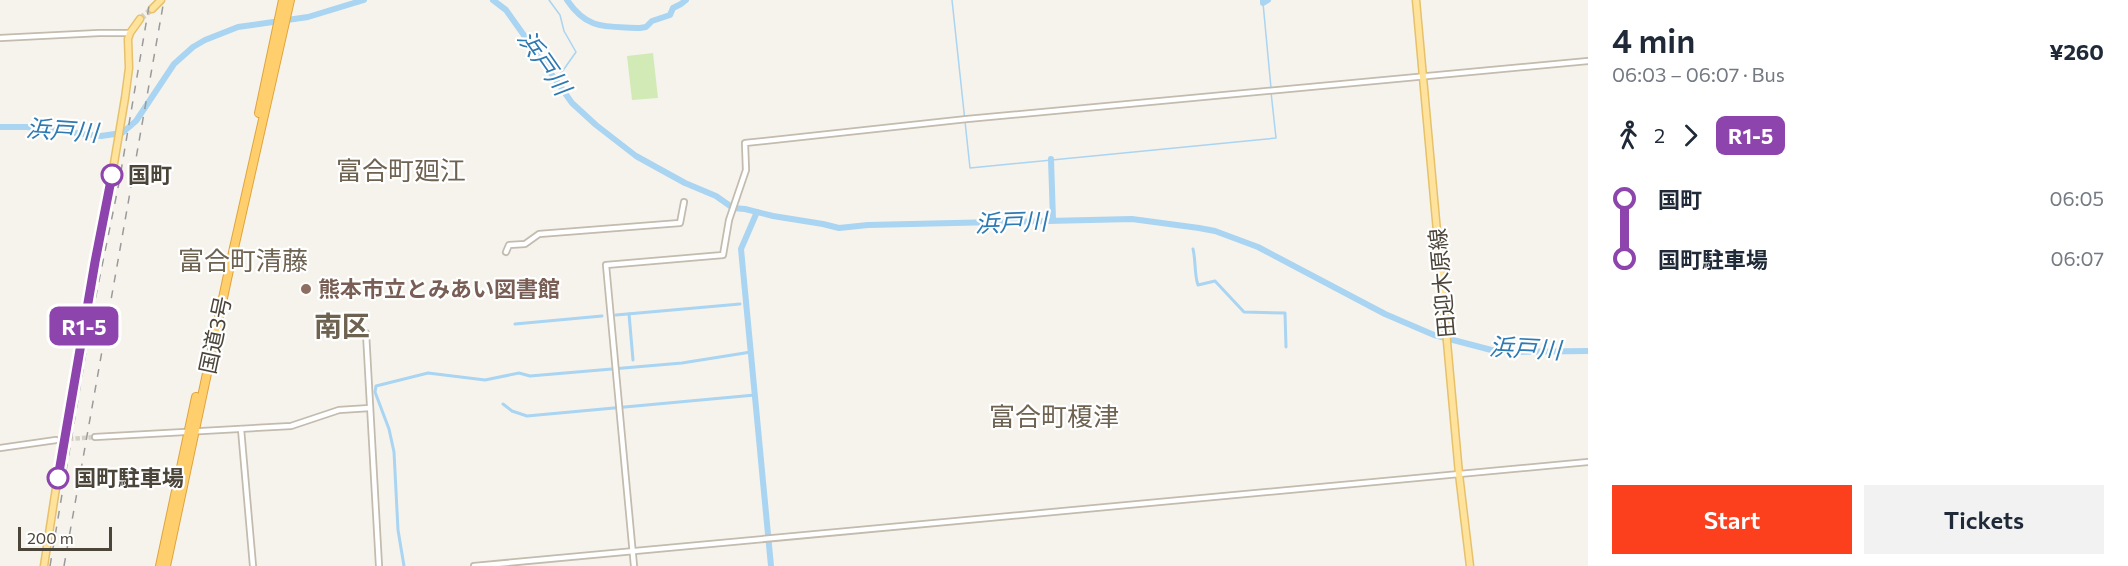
<!DOCTYPE html>
<html lang="en">
<head>
<meta charset="utf-8">
<style>
  :root { --surface:#fff; --page:#f2f2f3; --text:#1f2937; --muted:#747a83; --accent:#fc3f1d }
  body { margin:0; font-family:Commissioner,"Noto Sans JP",sans-serif; background:var(--page); color:var(--text); height:100vh; display:flex; flex-direction:column; font-size:22px; white-space:nowrap }
  * { box-sizing:border-box; margin:0 }
  p { font-size:20px; color:var(--muted) }
  .icon { flex:none; width:33px; height:33px; fill:none; stroke:currentColor; stroke-width:2; stroke-linecap:round; stroke-linejoin:round }
  .map { position:relative; flex:1; overflow:hidden }
  .sheet { display:flex; flex-direction:column; background:var(--surface); width:540px }
  .sheet>* { flex:none }
  .badge { padding:0 12px; border-radius:9px; font-size:21px; line-height:39px }
  .scale { position:absolute; left:18px; bottom:15px; width:94px; box-sizing:border-box; padding-left:6px; border:3px solid #4b4439; border-top:0; font-size:16px; line-height:21px; white-space:nowrap; color:#4b4439; -webkit-text-stroke:4px #fff; paint-order:stroke }
  .map>.badge { position:absolute; translate:-50% -50%; box-shadow:0 0 0 3px #fff }
  .legs { display:flex; align-items:center; gap:9px; height:66px; padding:0 24px; font-size:20px }
  .legs p { margin-inline-start:auto }
  .overview { display:flex; align-items:center; justify-content:space-between; height:102px; padding:0 24px }
  h1 { font-size:33px; font-weight:600; line-height:45px }
  .action { display:flex; gap:12px; margin-top:auto; padding:12px 24px }
  .action a { flex:1; height:69px; border-radius:0px; background:var(--accent); color:#fff; font-size:24px; font-weight:600; line-height:69px; text-align:center }
  .action a+a { background:var(--page); color:var(--text) }
  ul { padding:0 24px; list-style:none }
  li { display:flex; align-items:center; gap:21px; height:60px; font-size:22px }
  li i { display:grid; place-items:center; width:9px; height:100%; margin:0 8px; background:currentColor }
  li i::after { content:''; width:15px; height:15px; margin:-8px; border:4px solid; border-radius:50%; background:var(--surface) }
  li p { margin-inline-start:auto }
  li:first-child i { background:linear-gradient(#0000 50%,currentColor 0) }
  li:last-child i { background:linear-gradient(currentColor 50%,#0000 0) }
  main { display:flex; flex:1; min-height:0 }
  .map>svg:first-child { display:block }
  .green { fill:#d2eab5 }
  .lines { fill:none; stroke-linecap:round; stroke-linejoin:round }
  .stream { stroke:#a9d4f2; stroke-width:1.5 }
  .canal { stroke:#a9d4f2; stroke-width:3 }
  .river { stroke:#a9d4f2; stroke-width:6 }
  .minor-tunnel { stroke:#d4d0c8; stroke-width:4.5; stroke-dasharray:4.5 2; stroke-linecap:butt }
  .major-tunnel { stroke:#d4d0c8; stroke-width:6; stroke-dasharray:6 3; stroke-linecap:butt }
  .minor-casing { stroke:#c2bbae; stroke-width:8 }
  .major-casing { stroke:#e6c16a; stroke-width:9 }
  .highway-casing { stroke:#e0a43c; stroke-width:10 }
  .minor { stroke:#fff; stroke-width:4.5 }
  .major { stroke:#ffe39c; stroke-width:6 }
  .highway { stroke:#ffcf6e; stroke-width:8 }
  .rail { stroke:#9a9a9a; stroke-width:1.5; stroke-dasharray:8 8; stroke-linecap:butt }
  .line-1-casing { stroke:#fff; stroke-width:14 }
  .line-1 { stroke:#8e44ad; stroke-width:9 }
  .stop-1-dot { fill:#fff; stroke:#8e44ad; stroke-width:3 }
  .education-dot { fill:#8d6e63; stroke:#fff; stroke-width:2 }
  .labels { text-anchor:middle; stroke-width:4.5; stroke-linejoin:round; paint-order:stroke }
  .stop-label { font-size:22px; font-weight:bold; fill:#4b4439; stroke:#fff; text-anchor:start }
  .street-label { font-size:22px; fill:#4b4439; stroke:#fff }
  .education-label { font-size:22px; font-weight:bold; fill:#785e54; stroke:#fff; text-anchor:start }
  .water-label { font-size:24px; font-style:italic; fill:#2e7ab2; stroke:#fff }
  .quarter-label { font-size:26px; fill:#6e6250; stroke:#fff }
  .district-label { font-size:28px; font-weight:bold; fill:#6e6250; stroke:#fff }
</style>
</head>
<body>
<main>
<div class="map">
<svg width="1588" height="566" viewBox="0 0 1588 566">
  <rect width="100%" height="100%" fill="#f6f3ec"/>
  <polygon class="green" points="653,53 658,98 632,100 627,56"/>
  <g class="lines">
    <g class="stream">
      <polyline points="549,0 560,15 564,31 576,52 557,79"/>
      <polyline points="952,0 970,168 1276,138 1271,92"/>
      <polyline points="1263,3 1271,88"/>
    </g>
    <g class="canal">
      <path d="M1193,249C1196,261 1194,273 1198,285L1215,281L1244,312L1285,313L1286,347"/>
      <polyline points="629,314 633,360"/>
      <polyline points="616,315 740,304"/>
      <polyline points="515,324 602,316"/>
      <polyline points="503,404 512,411 527,416 755,395"/>
      <polyline points="404,566 398,530 394,452 389,429 375,392 376,386 428,373 485,380 519,373 530,376 682,363 751,352"/>
    </g>
    <g class="river">
      <polyline points="493,0 506,10 572,103 596,125 636,156 685,183 716,196 733,208 745,209 773,216 823,224 839,228 868,225 1132,219 1199,228 1215,231 1258,247 1385,314 1434,335 1499,352 1588,351"/>
      <path d="M567,0C588,31 606,26 640,28L646,27L652,21L670,15L673,8L681,4L686,0"/>
      <polyline points="1263,0 1263,3 1268,0"/>
      <polyline points="0,127 27,127 101,136 122,133 136,121 174,64 193,47 205,40 238,27 308,17 364,0"/>
      <polyline points="1051,159 1053,220"/>
      <polyline points="757,212 741,249 771,566"/>
    </g>
    <polyline class="minor-tunnel" points="56,440 95,437"/>
    <polyline class="major-tunnel" points="140,19 152,9"/>
    <defs>
      <g id="minor">
        <polyline points="0,38 99,33 130,33"/>
        <polyline points="506,252 509,245 525,244 539,234 680,223 684,202"/>
        <polyline points="366,333 379,566"/>
        <polyline points="241,429 253,566"/>
        <polyline points="95,437 291,426 339,410 370,408"/>
        <polyline points="0,448 56,440"/>
        <polyline points="474,566 1588,462"/>
        <polyline points="634,566 606,265 723,255 729,220 746,170 745,143 967,119 1588,61"/>
      </g>
      <g id="major">
        <polyline points="1416,0 1459,474 1470,566"/>
        <polyline points="152,9 161,0"/>
        <polyline points="44,566 64,436 95,262 106,211 125,98 129,68 128,39 130,33 140,19"/>
      </g>
      <g id="highway">
        <polyline points="259,113 283,0"/>
        <polyline points="160,566 196,397"/>
        <polyline points="166,566 229,270 290,0"/>
      </g>
    </defs>
    <use href="#minor" class="minor-casing"/>
    <use href="#major" class="major-casing"/>
    <use href="#highway" class="highway-casing"/>
    <use href="#minor" class="minor"/>
    <use href="#major" class="major"/>
    <use href="#highway" class="highway"/>
    <g class="rail">
      <polyline points="50,566 93,310 119,183 150,0"/>
      <polyline points="64,566 164,0"/>
    </g>
  </g>
  <g class="lines">
    <defs>
      <polyline id="line-1" points="58,478 95,262 112,175"/>
    </defs>
    <use href="#line-1" class="line-1-casing"/>
    <use href="#line-1" class="line-1"/>
  </g>
  <g class="stop-1-dot">
    <circle cx="112" cy="175" r="10"/>
    <circle cx="58" cy="478" r="10"/>
  </g>
  <circle class="education-dot" cx="306" cy="289" r="6"/>
  <g class="labels">
    <g class="stop-label">
      <text x="128" y="183">国町</text>
      <text x="74" y="486">国町駐車場</text>
    </g>
    <g class="street-label">
      <text transform="translate(1442 283) rotate(-95)" y="8">田迎木原線</text>
      <text transform="translate(215 335) rotate(-78)" y="8">国道3号</text>
    </g>
    <g class="education-label">
      <text x="318" y="297">熊本市立とみあい図書館</text>
    </g>
    <g class="water-label">
      <text transform="translate(544 63) rotate(55)" y="8">浜戸川</text>
      <text transform="translate(62 131) rotate(4)" y="8">浜戸川</text>
      <text transform="translate(1011 223) rotate(-2)" y="8">浜戸川</text>
      <text transform="translate(1525 349) rotate(3)" y="8">浜戸川</text>
    </g>
    <g class="quarter-label">
      <text x="401" y="180">富合町廻江</text>
      <text x="243" y="270">富合町清藤</text>
      <text x="1054" y="426">富合町榎津</text>
    </g>
    <g class="district-label">
      <text x="342" y="336">南区</text>
    </g>
  </g>
</svg>
<div class="scale">200 m</div>
<b class="badge" style="left:84px;top:326px;background:#8e44ad;color:#fff">R1-5</b>
</div>
<section class="sheet">
<div class="overview"><div><h1>4 min</h1><p>06:03 – 06:07 · Bus</p></div><b>¥260</b></div>
<div class="legs"><svg class="icon" aria-label="walk" viewBox="0 0 24 24"><circle cx="13" cy="4" r="2"/><path d="M13 8l-2 6 4 7M11 14l-3 7M7 12l3-4h3l4 4"/></svg>2<svg class="icon" aria-label="forward" viewBox="0 0 24 24"><path d="M9 5l7 7-7 7"/></svg><b class="badge" style="background:#8e44ad;color:#fff">R1-5</b></div>
<ul>
<li><i style="color:#8e44ad"></i><b>国町</b><p>06:05</p></li>
<li><i style="color:#8e44ad"></i><b>国町駐車場</b><p>06:07</p></li>
</ul>
<div class="action"><a>Start</a><a>Tickets</a></div>
</section>
</main>
</body>
</html>
